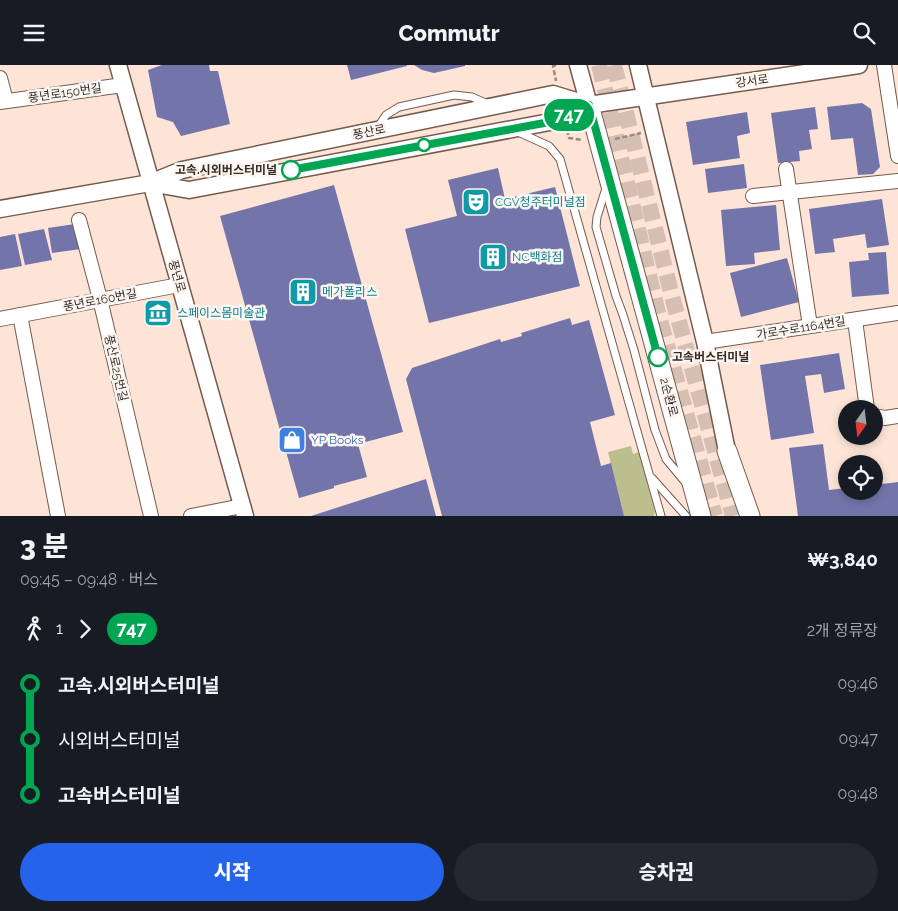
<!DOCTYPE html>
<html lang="ko">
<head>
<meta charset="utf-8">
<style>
  :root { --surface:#171b24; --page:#242831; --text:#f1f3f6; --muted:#9ea1a6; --accent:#2563eb }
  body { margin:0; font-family:Raleway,"Noto Sans KR",sans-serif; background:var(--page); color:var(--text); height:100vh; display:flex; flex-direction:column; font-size:19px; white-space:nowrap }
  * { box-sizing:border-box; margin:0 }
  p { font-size:16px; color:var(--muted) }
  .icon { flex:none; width:28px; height:28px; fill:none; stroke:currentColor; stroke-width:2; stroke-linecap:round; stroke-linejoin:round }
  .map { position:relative; height:451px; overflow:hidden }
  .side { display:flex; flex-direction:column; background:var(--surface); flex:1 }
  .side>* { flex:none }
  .badge { padding:0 10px; border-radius:16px; font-size:18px; line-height:32px }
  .needle { width:32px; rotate:194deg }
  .tools { position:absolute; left:838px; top:335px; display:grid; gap:10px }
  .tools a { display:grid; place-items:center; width:45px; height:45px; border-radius:50%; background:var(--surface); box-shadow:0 2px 8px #0003; font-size:25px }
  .map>.badge { position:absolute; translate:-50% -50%; box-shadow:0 0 0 2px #fff }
  .legs { display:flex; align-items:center; gap:8px; height:55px; padding:0 20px; font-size:16px }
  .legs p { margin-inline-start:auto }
  .headline { display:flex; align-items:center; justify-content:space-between; height:85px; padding:0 20px }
  h1 { font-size:28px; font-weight:800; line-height:38px }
  .action { display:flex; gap:10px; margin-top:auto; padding:10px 20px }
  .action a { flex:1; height:58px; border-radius:30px; background:var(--accent); color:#fff; font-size:20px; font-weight:800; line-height:58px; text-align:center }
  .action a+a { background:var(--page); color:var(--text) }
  ul { padding:0 20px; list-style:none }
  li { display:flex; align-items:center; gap:18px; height:55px; font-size:19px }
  li i { display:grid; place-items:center; width:8px; height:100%; margin:0 6px; background:currentColor }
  li i::after { content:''; width:12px; height:12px; margin:-6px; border:4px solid; border-radius:50%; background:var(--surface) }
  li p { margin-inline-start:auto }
  li:first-child i { background:linear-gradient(#0000 50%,currentColor 0) }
  li:last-child i { background:linear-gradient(currentColor 50%,#0000 0) }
  header { display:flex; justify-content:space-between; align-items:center; height:65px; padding:0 20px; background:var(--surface); font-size:22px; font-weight:800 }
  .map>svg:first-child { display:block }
  .green { fill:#babf8d }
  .building { fill:#7374aa }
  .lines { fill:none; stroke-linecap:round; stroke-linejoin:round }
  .tertiary-tunnel { stroke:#d5bfb3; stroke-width:16; stroke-dasharray:16 8; stroke-linecap:butt }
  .service-casing { stroke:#755b4c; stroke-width:9 }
  .minor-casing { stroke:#755b4c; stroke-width:16 }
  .tertiary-casing { stroke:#755b4c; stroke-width:19 }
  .secondary-casing { stroke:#755b4c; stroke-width:21 }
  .path { stroke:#9b887e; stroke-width:2.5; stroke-dasharray:5 2.5; stroke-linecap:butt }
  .service { stroke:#fff; stroke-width:7 }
  .minor { stroke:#fff; stroke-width:14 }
  .tertiary { stroke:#fff; stroke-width:16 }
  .secondary { stroke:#fff; stroke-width:19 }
  .line-1-casing { stroke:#fff; stroke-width:11 }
  .line-1 { stroke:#00a651; stroke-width:8 }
  .stop-1-dot { fill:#fff; stroke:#00a651; stroke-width:2.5 }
  .labels { text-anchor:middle; stroke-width:5; stroke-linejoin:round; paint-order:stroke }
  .street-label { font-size:12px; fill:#362a24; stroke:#fcf6f2 }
  .stop-label { font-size:12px; font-weight:bold; fill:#362a24; stroke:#fcf6f2; text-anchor:end }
  .culture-label { font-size:12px; fill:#0d838f; stroke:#fcf6f2; text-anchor:start }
  .shop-label { font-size:12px; fill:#366cbe; stroke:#fcf6f2; text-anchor:start }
</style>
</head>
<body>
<header><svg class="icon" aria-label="menu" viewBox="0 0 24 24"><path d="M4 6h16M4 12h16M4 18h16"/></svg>Commutr<svg class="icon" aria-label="search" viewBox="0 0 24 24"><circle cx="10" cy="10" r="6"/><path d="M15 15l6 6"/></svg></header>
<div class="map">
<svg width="898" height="451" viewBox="0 0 898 451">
  <rect width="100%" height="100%" fill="#fde4d7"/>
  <polygon class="green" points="631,381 633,389 639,387 655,447 654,451 624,451 608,387"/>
  <g class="building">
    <polygon points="162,0 209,0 210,6 218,6 230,59 181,71 173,57 157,52 148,5"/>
    <polygon points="347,0 407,0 407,1 351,15"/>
    <polygon points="414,0 465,0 465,1 434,8 422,5"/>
    <polygon points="862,38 871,44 880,102 873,109 858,110 853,73 831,75 827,42"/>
    <polygon points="815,42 818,64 809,65 812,84 799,86 800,96 778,98 771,48"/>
    <polygon points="747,47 750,68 737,71 740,93 693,100 686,57"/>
    <polygon points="744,99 747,123 708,128 705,104"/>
    <polygon points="498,103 505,134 555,122 580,221 429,258 405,164 457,151 448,115"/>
    <polygon points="334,120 403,367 358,379 367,412 334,421 334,423 299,433 220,151"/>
    <polygon points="882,134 889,180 867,183 865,169 833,174 835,187 815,189 809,144"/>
    <polygon points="776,140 780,185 754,188 755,199 726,201 721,145"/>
    <polygon points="75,159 81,184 52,188 48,163"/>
    <polygon points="44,164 52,195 25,200 18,169"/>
    <polygon points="15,169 22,201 0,205 0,172"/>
    <polygon points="886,187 889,229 852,232 849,197 869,195 868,188"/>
    <polygon points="787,193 799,237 741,252 730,208"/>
    <polygon points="570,253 572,260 589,255 596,280 615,350 590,357 601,401 611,398 624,451 442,451 406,314 412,303 500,274 501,277 522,271 521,268"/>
    <polygon points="839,288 845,324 824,328 821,309 805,311 814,368 771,375 760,300"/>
    <polygon points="823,379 829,425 846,423 846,426 874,426 874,420 898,417 898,451 798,451 789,383"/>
    <polygon points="426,414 436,451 311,451"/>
  </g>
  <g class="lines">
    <g class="tertiary-tunnel">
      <polyline points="599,0 658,248 715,451"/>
      <polyline points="614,0 674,239 733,451"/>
    </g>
    <defs>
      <g id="service">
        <polyline points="378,62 386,50 399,42 454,30 472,32 488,39"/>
        <polyline points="518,67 549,81 560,94 661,451"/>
        <polyline points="606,123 597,152 596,162 616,231 623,250 634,285 655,365 666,394 686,418"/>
        <polyline points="652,413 686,451"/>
      </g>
      <g id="minor">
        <polyline points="884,0 898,91"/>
        <polyline points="0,13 6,36"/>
        <polyline points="0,37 123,20"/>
        <polyline points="786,104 810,261"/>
        <polyline points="753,131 898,116"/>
        <polyline points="79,155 100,234 151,451"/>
        <polyline points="20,250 58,451"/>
        <polyline points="0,254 179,220"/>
        <polyline points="855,255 867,344"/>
        <polyline points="705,277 898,248"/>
        <polyline points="874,351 885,353 898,351"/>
        <polyline points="191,451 242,441"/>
      </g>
      <g id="tertiary">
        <polyline points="118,0 245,451"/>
        <polyline points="578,0 589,40"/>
        <polyline points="638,0 705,277 727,386"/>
        <polyline points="150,118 189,125 555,56 589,40 859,0"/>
        <polyline points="0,144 150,118 182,105 553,29 589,40"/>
      </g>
      <g id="secondary">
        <polyline points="589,40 701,451"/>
        <polyline points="727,386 750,451"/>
      </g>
    </defs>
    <use href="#service" class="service-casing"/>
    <use href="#minor" class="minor-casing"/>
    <use href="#tertiary" class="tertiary-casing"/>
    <use href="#secondary" class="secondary-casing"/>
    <g class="path">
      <polyline points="556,0 553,1 556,16"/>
      <polyline points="567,65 569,73 583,75"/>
      <polyline points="615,74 641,68"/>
    </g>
    <use href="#service" class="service"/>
    <use href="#minor" class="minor"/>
    <use href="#tertiary" class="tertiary"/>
    <use href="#secondary" class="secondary"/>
  </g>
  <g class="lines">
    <defs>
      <polyline id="line-1" points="291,105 555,56 589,40 658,292"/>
    </defs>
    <use href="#line-1" class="line-1-casing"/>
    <use href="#line-1" class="line-1"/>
  </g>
  <defs>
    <symbol id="theatre-square" viewBox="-11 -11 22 22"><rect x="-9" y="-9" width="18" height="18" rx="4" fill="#0f9aa8" stroke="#fcf6f2"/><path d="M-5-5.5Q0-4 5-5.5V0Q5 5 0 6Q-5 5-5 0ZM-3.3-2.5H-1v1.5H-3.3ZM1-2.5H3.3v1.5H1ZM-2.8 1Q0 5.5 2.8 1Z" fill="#fff"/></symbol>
    <symbol id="building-square" viewBox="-11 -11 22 22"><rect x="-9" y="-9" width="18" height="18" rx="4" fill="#0f9aa8" stroke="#fcf6f2"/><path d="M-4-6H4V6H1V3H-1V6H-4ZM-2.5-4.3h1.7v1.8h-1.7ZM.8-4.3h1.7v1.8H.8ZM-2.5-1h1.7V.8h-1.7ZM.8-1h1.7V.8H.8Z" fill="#fff"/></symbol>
    <symbol id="museum-square" viewBox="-11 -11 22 22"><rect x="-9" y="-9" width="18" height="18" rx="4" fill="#0f9aa8" stroke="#fcf6f2"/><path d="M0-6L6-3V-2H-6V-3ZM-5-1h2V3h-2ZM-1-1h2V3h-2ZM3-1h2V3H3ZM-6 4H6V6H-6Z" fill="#fff"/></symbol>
    <symbol id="shop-square" viewBox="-11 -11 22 22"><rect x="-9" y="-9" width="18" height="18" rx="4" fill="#3f7fe0" stroke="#fcf6f2"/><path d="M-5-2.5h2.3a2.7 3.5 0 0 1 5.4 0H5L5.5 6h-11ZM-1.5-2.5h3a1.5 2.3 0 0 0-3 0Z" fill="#fff"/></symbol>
  </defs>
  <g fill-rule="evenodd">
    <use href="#theatre-square" x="460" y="121" width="32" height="32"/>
    <use href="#building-square" x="477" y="176" width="32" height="32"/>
    <use href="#building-square" x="287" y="211" width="32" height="32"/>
    <use href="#museum-square" x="142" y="232" width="32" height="32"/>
    <use href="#shop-square" x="276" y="359" width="32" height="32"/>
  </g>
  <g class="stop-1-dot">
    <circle cx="424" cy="80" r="6"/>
    <circle cx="291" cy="105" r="9"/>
    <circle cx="658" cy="292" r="9"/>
  </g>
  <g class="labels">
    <g class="street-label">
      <text transform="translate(752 16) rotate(-8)" y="4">강서로</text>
      <text transform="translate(65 28) rotate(-8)" y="4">풍년로150번길</text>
      <text transform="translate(369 67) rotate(-12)" y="4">풍산로</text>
      <text transform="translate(177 211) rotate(74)" y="4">풍년로</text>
      <text transform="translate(100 235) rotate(-11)" y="4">풍년로160번길</text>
      <text transform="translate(801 263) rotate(-9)" y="4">가로수로1164번길</text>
      <text transform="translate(116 303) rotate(77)" y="4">풍산로25번길</text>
      <text transform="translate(669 332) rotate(75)" y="4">2순환로</text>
    </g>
    <g class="stop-label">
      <text x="277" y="109">고속.시외버스터미널</text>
      <text x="672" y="296" text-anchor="start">고속버스터미널</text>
    </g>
    <g class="culture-label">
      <text x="495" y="141">CGV청주터미널점</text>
      <text x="512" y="196">NC백화점</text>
      <text x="322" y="231">메가폴리스</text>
      <text x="177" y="252">스페이스몸미술관</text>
    </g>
    <g class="shop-label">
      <text x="311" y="379">YP Books</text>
    </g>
  </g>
</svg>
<div class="tools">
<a><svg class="needle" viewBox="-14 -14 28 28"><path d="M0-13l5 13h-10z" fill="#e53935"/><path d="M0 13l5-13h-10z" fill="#9ea1a6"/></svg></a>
<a><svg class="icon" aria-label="locate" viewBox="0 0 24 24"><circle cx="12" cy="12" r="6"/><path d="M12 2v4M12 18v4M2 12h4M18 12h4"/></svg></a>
</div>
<b class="badge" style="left:569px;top:50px;background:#00a651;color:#fff">747</b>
</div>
<section class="side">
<div class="headline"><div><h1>3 분</h1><p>09:45 – 09:48 · 버스</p></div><b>₩3,840</b></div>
<div class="legs"><svg class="icon" aria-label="walk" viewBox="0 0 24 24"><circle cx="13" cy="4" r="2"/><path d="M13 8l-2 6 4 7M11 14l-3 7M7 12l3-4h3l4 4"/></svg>1<svg class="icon" aria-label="forward" viewBox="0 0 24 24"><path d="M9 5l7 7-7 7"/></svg><b class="badge" style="background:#00a651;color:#fff">747</b><p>2개 정류장</p></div>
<ul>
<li><i style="color:#00a651"></i><b>고속.시외버스터미널</b><p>09:46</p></li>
<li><i style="color:#00a651"></i><span>시외버스터미널</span><p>09:47</p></li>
<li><i style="color:#00a651"></i><b>고속버스터미널</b><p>09:48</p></li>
</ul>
<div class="action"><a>시작</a><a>승차권</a></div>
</section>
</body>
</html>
